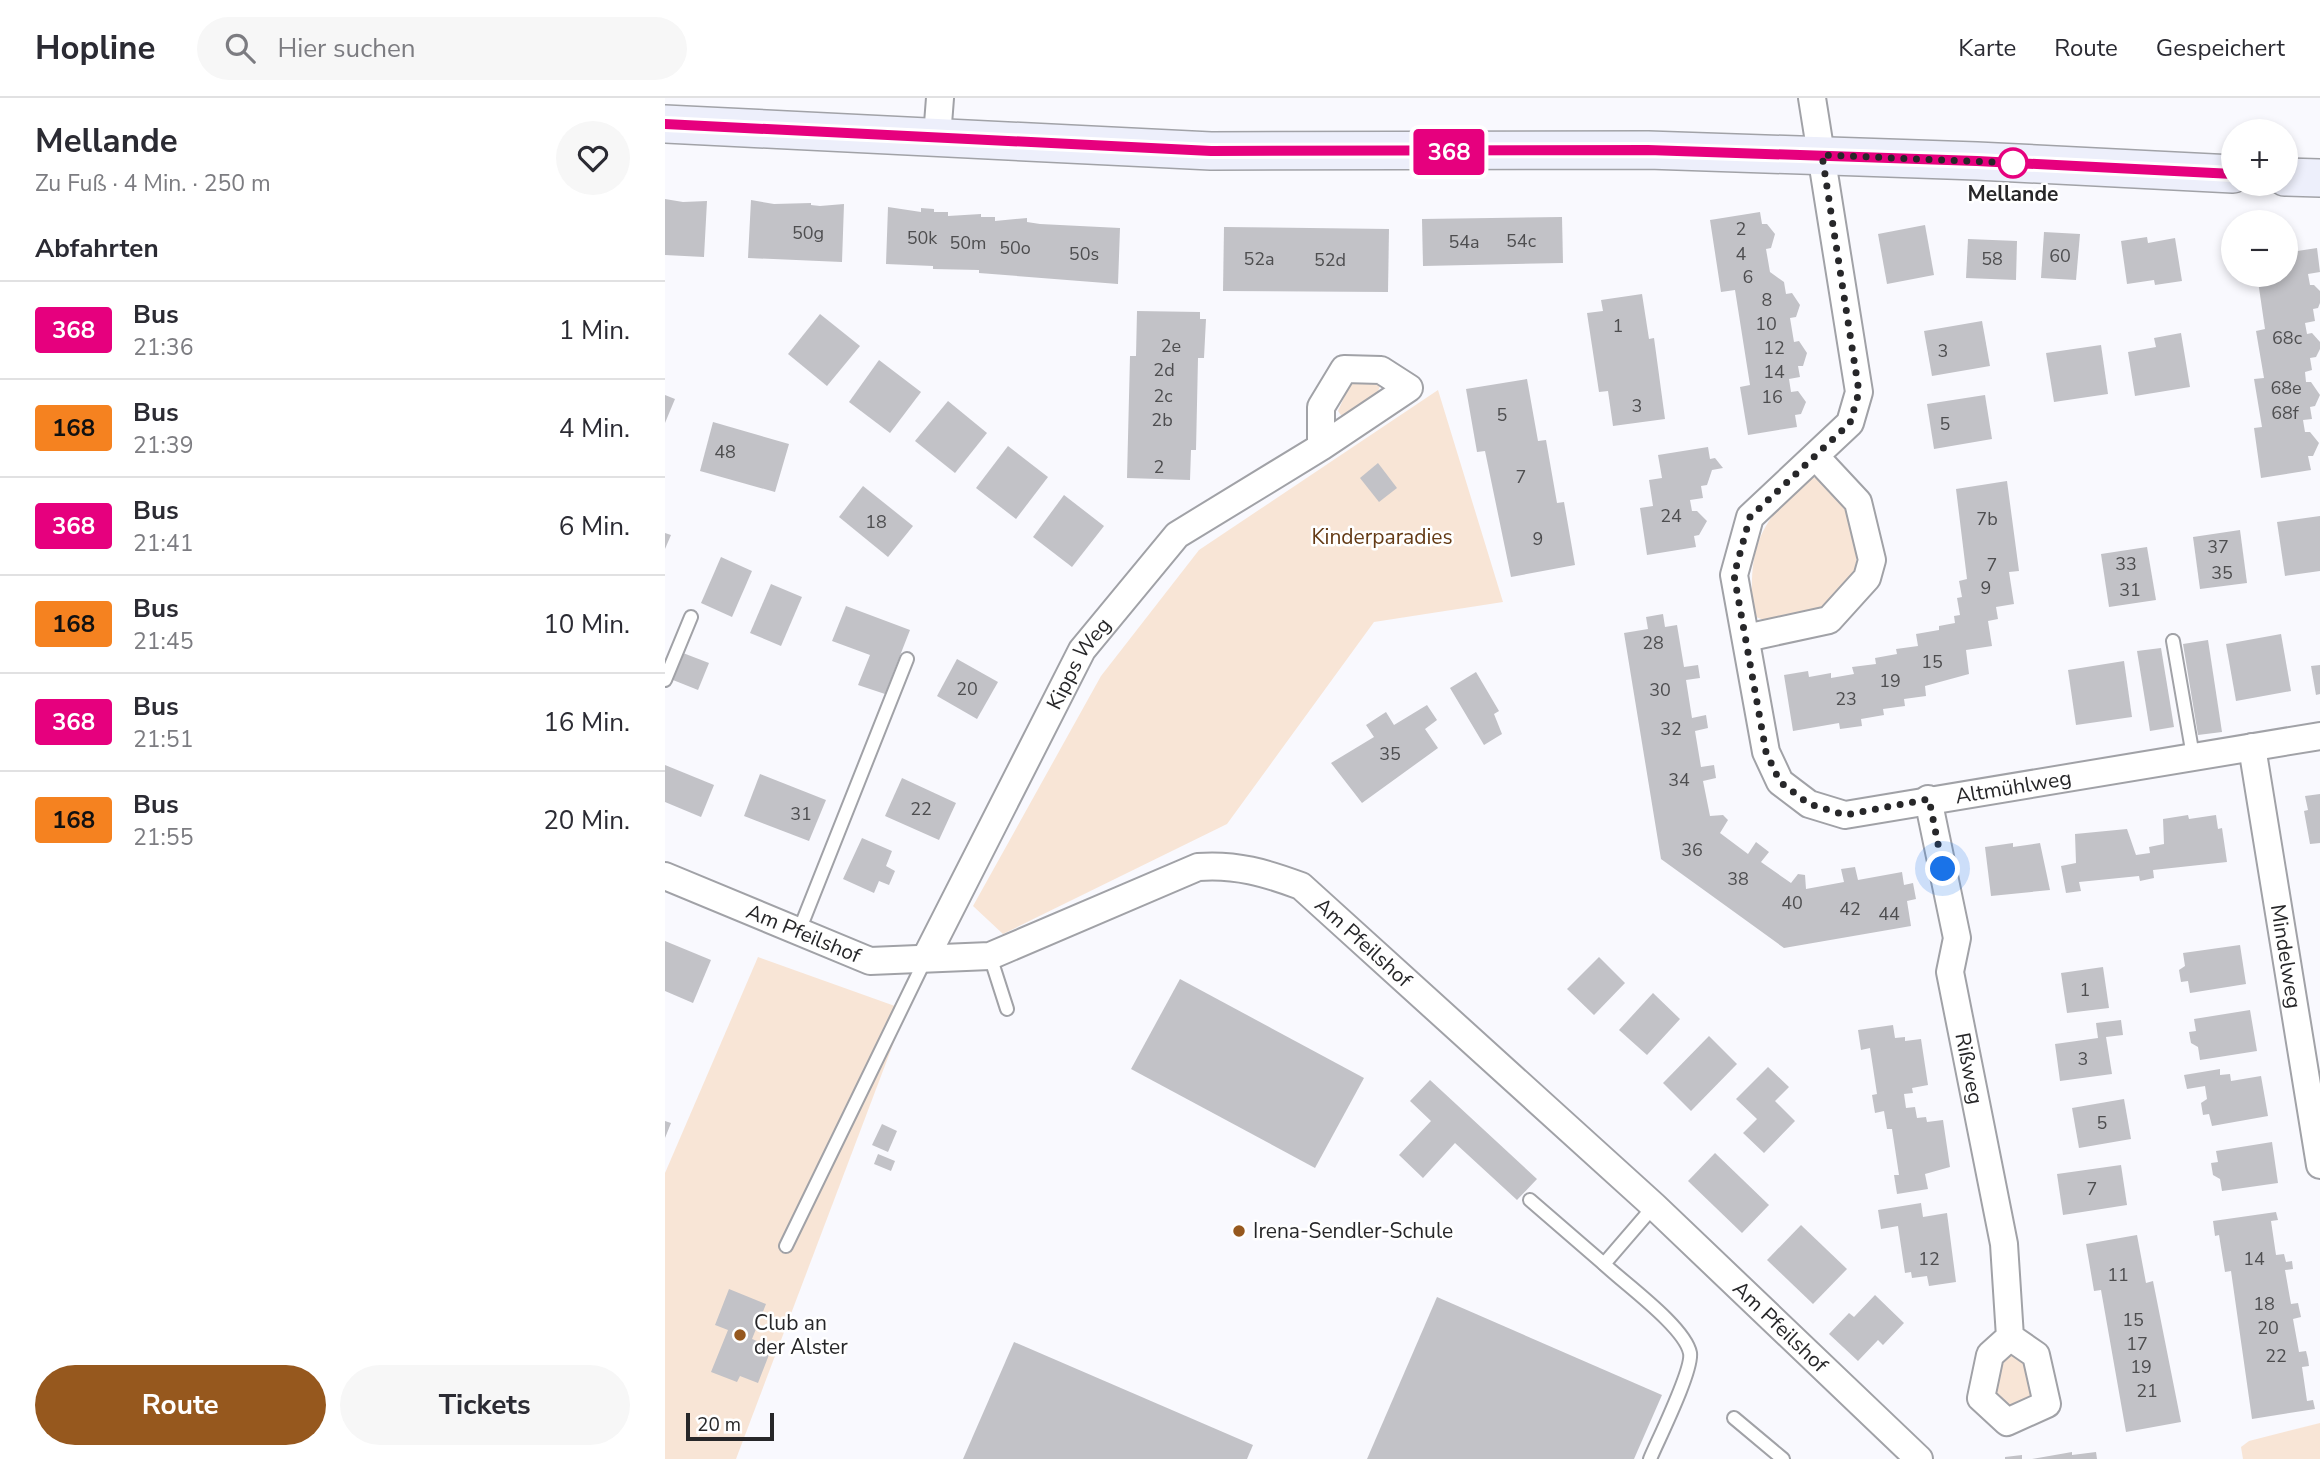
<!DOCTYPE html>
<html lang="de">
<head>
<meta charset="utf-8">
<style>
  :root { --surface:#fff; --page:#f7f7f7; --text:#2b2b33; --muted:#7c7c81; --line:#e1e1e2; --accent:#96581e }
  body { margin:0; font-family:"Nunito Sans",sans-serif; background:var(--page); color:var(--text); height:100vh; display:flex; flex-direction:column; font-size:26px; white-space:nowrap }
  * { box-sizing:border-box; margin:0 }
  p { font-size:23px; color:var(--muted) }
  .icon { flex:none; width:38px; height:38px; fill:none; stroke:currentColor; stroke-width:2; stroke-linecap:round; stroke-linejoin:round }
  .map { position:relative; flex:1; overflow:hidden }
  .side { display:flex; flex-direction:column; background:var(--surface); width:665px }
  .side>* { flex:none }
  .badge { padding:0 14px; border-radius:5px; font-size:24px; line-height:46px }
  .controls { position:absolute; left:1556px; top:21px; display:grid; gap:14px }
  .controls a { display:grid; place-items:center; width:77px; height:77px; border-radius:50%; background:var(--surface); box-shadow:0 4px 10px #0003; font-size:35px }
  .scale { position:absolute; left:21px; bottom:18px; width:88px; box-sizing:border-box; padding-left:7px; border:4px solid #272729; border-top:0; font-size:19px; line-height:24px; white-space:nowrap; color:#272729; -webkit-text-stroke:5px #fff; paint-order:stroke }
  .you { position:absolute; width:35px; height:35px; margin:-18px; border:5px solid #fff; border-radius:50%; background:#1a73e8; box-shadow:0 0 0 10px #1a73e833 }
  .map>.badge { position:absolute; translate:-50% -50%; box-shadow:0 0 0 4px #fff }
  h2 { padding:0 35px; font-size:26px; line-height:63px }
  .round { display:grid; place-items:center; flex:none; width:74px; height:74px; border-radius:37px; background:var(--page) }
  .overview { display:flex; align-items:center; justify-content:space-between; height:119px; padding:0 35px }
  h1 { font-size:33px; font-weight:700; line-height:52px }
  .button { display:flex; gap:14px; margin-top:auto; padding:14px 35px }
  .button a { flex:1; height:80px; border-radius:42px; background:var(--accent); color:#fff; font-size:28px; font-weight:700; line-height:80px; text-align:center }
  .button a+a { background:var(--page); color:var(--text) }
  ul { padding:0; list-style:none }
  li { display:flex; align-items:center; gap:21px; height:98px; padding:0 35px; border-top:2px solid var(--line) }
  li div { flex:1 }
  li b { display:block; font-size:26px }
  li em { font-style:normal }
  li .badge { min-width:77px; font-weight:700; text-align:center }
  header { display:flex; align-items:center; gap:42px; box-sizing:border-box; height:98px; padding:0 35px; background:var(--surface); border-bottom:2px solid var(--line) }
  header strong { font-size:33px }
  nav { display:flex; gap:38px; margin-inline-start:auto; font-size:24px }
  .search { width:490px; height:63px; background:var(--page); display:flex; align-items:center; gap:18px; box-sizing:border-box; padding:0 24px; border-radius:38px; color:var(--muted); font-size:26px }
  main { display:flex; flex:1; min-height:0 }
  .map>svg:first-child { display:block }
  .green { fill:#f8e5d6 }
  .building { fill:#c2c2c7 }
  .lines { fill:none; stroke-linecap:round; stroke-linejoin:round }
  .lane-casing { stroke:#a1a2a7; stroke-width:16 }
  .street-casing { stroke:#a1a2a7; stroke-width:30 }
  .secondary-casing { stroke:#a1a2a7; stroke-width:40 }
  .lane { stroke:#fff; stroke-width:12 }
  .street { stroke:#fff; stroke-width:26 }
  .secondary { stroke:#edeffb; stroke-width:37 }
  .line-casing { stroke:#fff; stroke-width:16 }
  .line { stroke:#e6007e; stroke-width:10 }
  .walk { stroke:#272729; stroke-width:7; stroke-dasharray:0 12.6 }
  .stop-dot { fill:#fff; stroke:#e6007e; stroke-width:3.5 }
  .poi-dot { fill:#96581e; stroke:#fff; stroke-width:2.5 }
  .labels { text-anchor:middle; stroke-width:5; stroke-linejoin:round; paint-order:stroke }
  .number-label { font-size:18px; fill:#4e4e50 }
  .stop-label { font-size:21px; font-weight:bold; fill:#272729; stroke:#fff }
  .park-label { font-size:21px; fill:#643a15; stroke:#fff }
  .street-label { font-size:21px; fill:#272729; stroke:#fff }
  .poi-label { font-size:21px; fill:#272729; stroke:#fff; text-anchor:start }
</style>
</head>
<body>
<header>
<strong>Hopline</strong>
<div class="search"><svg class="icon" aria-label="search" viewBox="0 0 24 24"><circle cx="10" cy="10" r="6"/><path d="M15 15l6 6"/></svg>Hier suchen</div>
<nav><a>Karte</a><a>Route</a><a>Gespeichert</a></nav>
</header>
<main>
<section class="side">
<div class="overview"><div><h1>Mellande</h1><p>Zu Fuß · 4 Min. · 250 m</p></div><a class="round"><svg class="icon" aria-label="heart" viewBox="0 0 24 24"><path d="M12 20l-8-8c-3-5 5-10 8-4 3-6 11-1 8 4z"/></svg></a></div>
<h2>Abfahrten</h2>
<ul>
<li><span class="badge" style="background:#e6007e;color:#fff">368</span><div><b>Bus</b><p>21:36</p></div><em>1 Min.</em></li>
<li><span class="badge" style="background:#f58220;color:#111">168</span><div><b>Bus</b><p>21:39</p></div><em>4 Min.</em></li>
<li><span class="badge" style="background:#e6007e;color:#fff">368</span><div><b>Bus</b><p>21:41</p></div><em>6 Min.</em></li>
<li><span class="badge" style="background:#f58220;color:#111">168</span><div><b>Bus</b><p>21:45</p></div><em>10 Min.</em></li>
<li><span class="badge" style="background:#e6007e;color:#fff">368</span><div><b>Bus</b><p>21:51</p></div><em>16 Min.</em></li>
<li><span class="badge" style="background:#f58220;color:#111">168</span><div><b>Bus</b><p>21:55</p></div><em>20 Min.</em></li>
</ul>
<div class="button"><a>Route</a><a>Tickets</a></div>
</section>
<div class="map">
<svg width="1655" height="1361" viewBox="0 0 1655 1361">
  <rect width="100%" height="100%" fill="#f9f9fe"/>
  <g class="green">
    <path d="M688,279L715,283C717,301 691,311 678,320L673,313Z"/>
    <polygon points="773,292 838,504 709,524 562,726 338,836 308,808 436,578 534,452"/>
    <path d="M1143,379L1152,380L1182,411L1193,445L1190,474L1168,505L1152,514L1099,522L1088,518C1083,448 1093,427 1143,379Z"/>
    <polygon points="93,859 241,912 71,1361 0,1361 0,1075"/>
    <polygon points="1345,1241 1370,1258 1381,1305 1344,1322 1317,1300"/>
    <polygon points="1655,1325 1655,1361 1578,1361 1576,1349 1584,1343"/>
  </g>
  <g class="building">
    <polygon points="0,101 18,104 42,103 39,159 0,157"/>
    <polygon points="86,102 109,106 146,105 146,107 155,108 179,106 177,164 83,160"/>
    <polygon points="223,109 256,114 256,110 269,111 269,114 283,114 283,118 316,116 316,119 330,119 330,123 362,120 362,124 375,126 455,130 453,186 314,175 314,172 268,171 268,168 221,166"/>
    <polygon points="1095,114 1097,126 1102,126 1110,136 1106,150 1101,151 1105,174 1119,184 1121,196 1127,195 1135,207 1131,219 1125,220 1129,244 1134,243 1142,255 1138,268 1133,268 1135,279 1124,281 1126,294 1133,293 1141,304 1136,316 1130,317 1132,329 1083,337 1075,289 1085,287 1070,192 1056,194 1045,122"/>
    <polygon points="897,119 898,165 758,168 757,121"/>
    <polygon points="1260,127 1269,177 1222,186 1213,136"/>
    <polygon points="559,129 724,131 723,194 558,193"/>
    <polygon points="1379,134 1415,136 1411,182 1376,180"/>
    <polygon points="1482,139 1483,145 1510,140 1517,183 1490,187 1489,182 1462,186 1456,143"/>
    <polygon points="1303,141 1352,143 1351,182 1301,180"/>
    <polygon points="1652,150 1655,174 1643,176 1645,187 1649,187 1655,193 1655,205 1653,210 1648,211 1650,223 1640,225 1642,236 1647,235 1655,244 1655,251 1651,259 1645,260 1647,272 1640,274 1641,284 1646,284 1655,297 1650,308 1645,309 1647,321 1638,322 1640,334 1645,334 1654,345 1648,358 1643,358 1646,372 1596,380 1589,330 1597,329 1589,281 1599,280 1591,233 1600,231 1593,183 1606,181 1605,177 1620,177 1620,155"/>
    <polygon points="977,196 984,241 989,240 1000,321 948,328 943,293 934,294 922,215 938,213 936,202"/>
    <polygon points="472,213 535,214 535,221 541,221 539,260 533,260 531,352 526,352 525,382 462,380 465,258 471,258"/>
    <polygon points="155,216 195,248 162,288 123,256"/>
    <polygon points="1317,223 1325,268 1267,278 1259,233"/>
    <polygon points="1516,235 1525,289 1470,298 1463,254 1491,249 1489,240"/>
    <polygon points="1436,247 1443,296 1389,304 1381,255"/>
    <polygon points="214,262 256,294 225,335 184,304"/>
    <polygon points="862,281 873,343 881,342 892,405 899,404 910,467 846,479 820,353 812,354 801,291"/>
    <polygon points="0,297 10,301 0,325"/>
    <polygon points="1320,297 1327,341 1269,351 1262,306"/>
    <polygon points="283,303 322,335 290,375 250,343"/>
    <polygon points="48,324 124,346 110,394 35,373"/>
    <polygon points="343,348 383,379 351,421 311,390"/>
    <polygon points="1043,349 1045,361 1050,360 1058,370 1047,372 1042,387 1036,388 1038,400 1025,402 1027,413 1032,413 1042,423 1034,437 1029,438 1031,449 982,457 975,410 988,408 984,382 997,380 993,357"/>
    <polygon points="713,365 732,390 714,404 695,380"/>
    <polygon points="1342,383 1354,473 1344,474 1349,506 1331,509 1333,521 1323,523 1327,548 1301,552 1304,576 1260,588 1261,598 1239,601 1240,608 1218,611 1219,617 1196,621 1197,628 1175,631 1174,625 1128,633 1119,577 1143,573 1144,579 1166,575 1166,580 1189,576 1187,569 1211,566 1210,560 1232,556 1231,551 1253,548 1251,536 1274,532 1274,528 1290,525 1289,518 1295,517 1292,500 1297,499 1294,483 1302,481 1291,391"/>
    <polygon points="198,388 248,428 223,459 174,419"/>
    <polygon points="399,397 439,428 407,469 368,439"/>
    <polygon points="1655,418 1655,473 1620,478 1612,424"/>
    <polygon points="1575,432 1582,485 1535,491 1528,439"/>
    <polygon points="0,435 6,437 0,451"/>
    <polygon points="1482,449 1491,502 1444,509 1436,456"/>
    <polygon points="56,459 87,473 67,519 36,505"/>
    <polygon points="106,486 137,499 116,548 85,535"/>
    <polygon points="181,508 245,532 220,596 193,587 205,557 167,543"/>
    <polygon points="998,516 1000,529 1012,527 1019,569 1033,567 1035,580 1021,582 1027,620 1041,617 1043,630 1030,633 1036,669 1049,667 1051,680 1038,683 1045,718 1058,717 1063,722 1055,735 1083,756 1091,744 1104,754 1096,764 1126,785 1133,776 1140,777 1141,791 1179,784 1176,771 1190,769 1193,782 1237,774 1239,787 1248,785 1251,801 1242,803 1246,828 1119,850 996,761 959,535 983,531 981,519"/>
    <polygon points="1616,536 1626,593 1571,603 1561,546"/>
    <polygon points="1543,542 1557,634 1533,637 1518,546"/>
    <polygon points="1496,550 1509,629 1485,633 1472,553"/>
    <polygon points="18,555 44,565 33,592 8,582"/>
    <polygon points="292,561 333,584 312,621 272,598"/>
    <polygon points="1459,563 1467,619 1411,627 1403,572"/>
    <polygon points="1655,567 1655,596 1651,597 1646,568"/>
    <polygon points="811,574 834,613 829,616 837,636 819,647 785,590"/>
    <polygon points="762,607 772,622 760,631 773,650 697,705 666,665 709,639 701,627 721,614 729,627"/>
    <polygon points="0,667 49,687 36,719 0,704"/>
    <polygon points="95,676 161,702 144,743 79,718"/>
    <polygon points="237,680 291,705 274,742 220,718"/>
    <polygon points="1655,696 1655,745 1645,746 1639,713 1643,712 1640,698"/>
    <polygon points="1523,717 1524,721 1551,717 1553,731 1557,730 1562,764 1488,772 1489,780 1475,783 1474,778 1414,784 1416,793 1401,795 1396,768 1411,765 1410,736 1462,731 1471,757 1485,755 1484,749 1499,746 1498,721"/>
    <polygon points="197,740 227,753 221,768 230,773 224,787 214,783 209,795 178,781"/>
    <polygon points="1348,745 1348,749 1375,745 1385,792 1326,798 1320,749"/>
    <polygon points="0,843 46,862 28,905 0,893"/>
    <polygon points="1575,847 1581,886 1525,895 1523,883 1516,884 1514,872 1520,868 1518,855"/>
    <polygon points="934,859 960,885 929,917 902,891"/>
    <polygon points="1438,869 1444,910 1402,915 1396,875"/>
    <polygon points="515,881 699,980 650,1070 466,971"/>
    <polygon points="988,895 1015,921 982,957 954,932"/>
    <polygon points="1585,912 1592,953 1535,962 1533,949 1526,945 1524,934 1531,933 1529,921"/>
    <polygon points="1456,922 1458,937 1441,939 1447,976 1395,983 1390,946 1433,940 1431,925"/>
    <polygon points="1228,927 1230,940 1240,939 1240,943 1256,941 1263,987 1247,990 1248,995 1239,996 1241,1010 1250,1009 1252,1020 1261,1019 1262,1024 1278,1022 1285,1069 1260,1076 1263,1091 1232,1096 1229,1077 1234,1077 1227,1031 1222,1031 1219,1013 1210,1015 1207,997 1212,996 1205,950 1196,952 1193,932"/>
    <polygon points="1044,938 1072,966 1026,1013 998,985"/>
    <polygon points="1103,969 1124,989 1110,1003 1130,1023 1099,1055 1078,1035 1092,1021 1071,1001"/>
    <polygon points="1555,971 1555,977 1565,976 1566,983 1596,978 1603,1018 1547,1028 1544,1016 1538,1017 1536,1005 1542,1001 1540,988 1522,991 1519,977"/>
    <polygon points="765,982 872,1081 852,1102 790,1045 758,1080 734,1057 766,1023 745,1003"/>
    <polygon points="1459,1001 1466,1041 1414,1050 1407,1010"/>
    <polygon points="0,1023 6,1025 0,1040"/>
    <polygon points="217,1026 232,1033 223,1054 207,1047"/>
    <polygon points="1607,1044 1613,1085 1557,1093 1555,1081 1548,1077 1546,1065 1553,1064 1551,1053"/>
    <polygon points="1050,1055 1104,1107 1077,1135 1023,1083"/>
    <polygon points="213,1056 230,1063 226,1073 209,1066"/>
    <polygon points="1456,1067 1462,1107 1398,1117 1392,1076"/>
    <polygon points="1256,1105 1258,1119 1282,1115 1291,1184 1264,1188 1262,1178 1247,1180 1246,1174 1240,1175 1233,1128 1216,1131 1213,1112"/>
    <polygon points="1611,1114 1613,1122 1606,1123 1611,1157 1619,1156 1621,1164 1627,1163 1628,1171 1620,1172 1626,1206 1633,1205 1636,1219 1628,1221 1634,1254 1641,1253 1643,1261 1644,1268 1637,1269 1642,1303 1648,1302 1650,1311 1587,1321 1566,1173 1560,1174 1554,1137 1550,1138 1548,1123"/>
    <polygon points="1136,1127 1182,1171 1148,1206 1102,1162"/>
    <polygon points="1472,1137 1481,1185 1488,1183 1516,1324 1461,1334 1436,1192 1429,1193 1421,1146"/>
    <polygon points="64,1191 101,1206 87,1241 107,1249 93,1285 75,1278 72,1284 46,1274 63,1232 50,1227"/>
    <polygon points="1210,1197 1239,1225 1218,1247 1213,1242 1193,1263 1164,1236 1184,1215 1189,1219"/>
    <polygon points="772,1199 997,1297 969,1361 702,1361"/>
    <polygon points="349,1244 588,1347 582,1361 298,1361"/>
    <polygon points="1407,1354 1407,1357 1431,1354 1432,1361 1367,1361"/>
    <polygon points="1357,1357 1357,1361 1340,1361 1340,1359"/>
  </g>
  <g class="lines">
    <defs>
      <g id="lane">
        <polyline points="1508,543 1528,658"/>
        <polyline points="0,582 26,519"/>
        <polyline points="134,833 242,561"/>
        <polyline points="325,858 342,911"/>
        <polyline points="865,1102 939,1166 989,1108"/>
        <polyline points="121,1148 261,860"/>
        <path d="M939,1166C960,1186 1020,1229 1025,1255C1028,1272 993,1342 985,1361"/>
        <polyline points="1069,1320 1118,1361"/>
      </g>
      <g id="street">
        <path id="s1" d="M1147,0L1194,294L1185,325L1085,419L1069,477L1101,654L1115,684L1144,706L1180,717L1655,638"/>
        <polyline points="272,39 275,0"/>
        <polyline points="1081,540 1164,522 1202,480 1207,462 1193,404 1151,359"/>
        <path id="s2" d="M1587,649L1655,1067"/>
        <path id="s3" d="M1263,701L1292,840L1285,874L1339,1146L1345,1239L1371,1257L1382,1306L1342,1324L1316,1300L1325,1257L1345,1239"/>
        <path id="s4" d="M0,778L205,863L325,858L533,769C571,766 601,775 636,788L989,1108L1254,1361"/>
        <path id="s5" d="M261,859L417,552L512,437L656,349V309L679,271L716,272L744,290L656,349"/>
      </g>
      <g id="secondary">
        <polyline points="0,26 546,53 983,52 1312,63 1568,76"/>
        <polyline points="1620,79 1655,80"/>
      </g>
    </defs>
    <use href="#lane" class="lane-casing"/>
    <use href="#street" class="street-casing"/>
    <use href="#secondary" class="secondary-casing"/>
    <use href="#lane" class="lane"/>
    <use href="#street" class="street"/>
    <use href="#secondary" class="secondary"/>
  </g>
  <g class="lines">
    <defs>
      <polyline id="line" points="0,26 546,53 983,52 1312,63 1568,76"/>
    </defs>
    <use href="#line" class="line-casing"/>
    <use href="#line" class="line"/>
    <polyline class="walk" points="1278,771 1264,701 1180,717 1144,706 1115,684 1101,654 1069,477 1085,419 1185,325 1194,294 1157,57 1348,65"/>
  </g>
  <circle class="stop-dot" cx="1348" cy="65" r="14"/>
  <g class="poi-dot">
    <circle cx="574" cy="1133" r="7"/>
    <circle cx="75" cy="1237" r="7"/>
  </g>
  <g class="labels">
    <g class="number-label">
      <text x="1076" y="137">2</text>
      <text x="143" y="141">50g</text>
      <text x="257" y="146">50k</text>
      <text x="856" y="149">54c</text>
      <text x="799" y="150">54a</text>
      <text x="303" y="151">50m</text>
      <text x="350" y="156">50o</text>
      <text x="419" y="162">50s</text>
      <text x="1076" y="162">4</text>
      <text x="1395" y="164">60</text>
      <text x="594" y="167">52a</text>
      <text x="1327" y="167">58</text>
      <text x="665" y="168">52d</text>
      <text x="1083" y="185">6</text>
      <text x="1102" y="208">8</text>
      <text x="1101" y="232">10</text>
      <text x="953" y="234">1</text>
      <text x="1622" y="246">68c</text>
      <text x="506" y="254">2e</text>
      <text x="1109" y="256">12</text>
      <text x="1278" y="259">3</text>
      <text x="499" y="278">2d</text>
      <text x="1109" y="280">14</text>
      <text x="1621" y="296">68e</text>
      <text x="498" y="304">2c</text>
      <text x="1107" y="305">16</text>
      <text x="972" y="314">3</text>
      <text x="1620" y="321">68f</text>
      <text x="837" y="323">5</text>
      <text x="497" y="328">2b</text>
      <text x="1280" y="332">5</text>
      <text x="60" y="360">48</text>
      <text x="494" y="375">2</text>
      <text x="856" y="385">7</text>
      <text x="1006" y="424">24</text>
      <text x="1322" y="427">7b</text>
      <text x="211" y="430">18</text>
      <text x="873" y="447">9</text>
      <text x="1553" y="455">37</text>
      <text x="1461" y="472">33</text>
      <text x="1327" y="473">7</text>
      <text x="1557" y="481">35</text>
      <text x="1321" y="496">9</text>
      <text x="1465" y="498">31</text>
      <text x="988" y="551">28</text>
      <text x="1267" y="570">15</text>
      <text x="1225" y="589">19</text>
      <text x="302" y="597">20</text>
      <text x="995" y="598">30</text>
      <text x="1181" y="607">23</text>
      <text x="1006" y="637">32</text>
      <text x="725" y="662">35</text>
      <text x="1014" y="688">34</text>
      <text x="256" y="717">22</text>
      <text x="136" y="722">31</text>
      <text x="1027" y="758">36</text>
      <text x="1073" y="787">38</text>
      <text x="1127" y="811">40</text>
      <text x="1185" y="817">42</text>
      <text x="1224" y="822">44</text>
      <text x="1420" y="898">1</text>
      <text x="1418" y="967">3</text>
      <text x="1437" y="1031">5</text>
      <text x="1427" y="1097">7</text>
      <text x="1264" y="1167">12</text>
      <text x="1589" y="1167">14</text>
      <text x="1453" y="1183">11</text>
      <text x="1599" y="1212">18</text>
      <text x="1468" y="1228">15</text>
      <text x="1603" y="1236">20</text>
      <text x="1472" y="1252">17</text>
      <text x="1611" y="1264">22</text>
      <text x="1476" y="1275">19</text>
      <text x="1482" y="1299">21</text>
    </g>
    <g class="stop-label">
      <text x="1348" y="103">Mellande</text>
    </g>
    <g class="park-label">
      <text x="717" y="446">Kinderparadies</text>
    </g>
    <g class="street-label">
      <text dy="7" stroke="none"><textPath href="#s5" startOffset="331">Kipps Weg</textPath></text>
      <text dy="7" stroke="none"><textPath href="#s1" startOffset="985">Altmühlweg</textPath></text>
      <text dy="7" stroke="none"><textPath href="#s4" startOffset="150">Am Pfeilshof</textPath></text>
      <text dy="7" stroke="none"><textPath href="#s4" startOffset="758">Am Pfeilshof</textPath></text>
      <text dy="7" stroke="none"><textPath href="#s2" startOffset="212">Mindelweg</textPath></text>
      <text dy="7" stroke="none"><textPath href="#s3" startOffset="275">Rißweg</textPath></text>
      <text dy="7" stroke="none"><textPath href="#s4" startOffset="1325">Am Pfeilshof</textPath></text>
    </g>
    <g class="poi-label">
      <text x="588" y="1140">Irena-Sendler-Schule</text>
      <text x="89" y="1232">Club an<tspan x="89" dy="24">der Alster</tspan></text>
    </g>
  </g>
</svg>
<div class="controls">
<a>+</a>
<a>−</a>
</div>
<div class="scale">20 m</div>
<div class="you" style="left:1278px;top:771px"></div>
<b class="badge" style="left:784px;top:54px;background:#e6007e;color:#fff">368</b>
</div>
</main>
</body>
</html>
